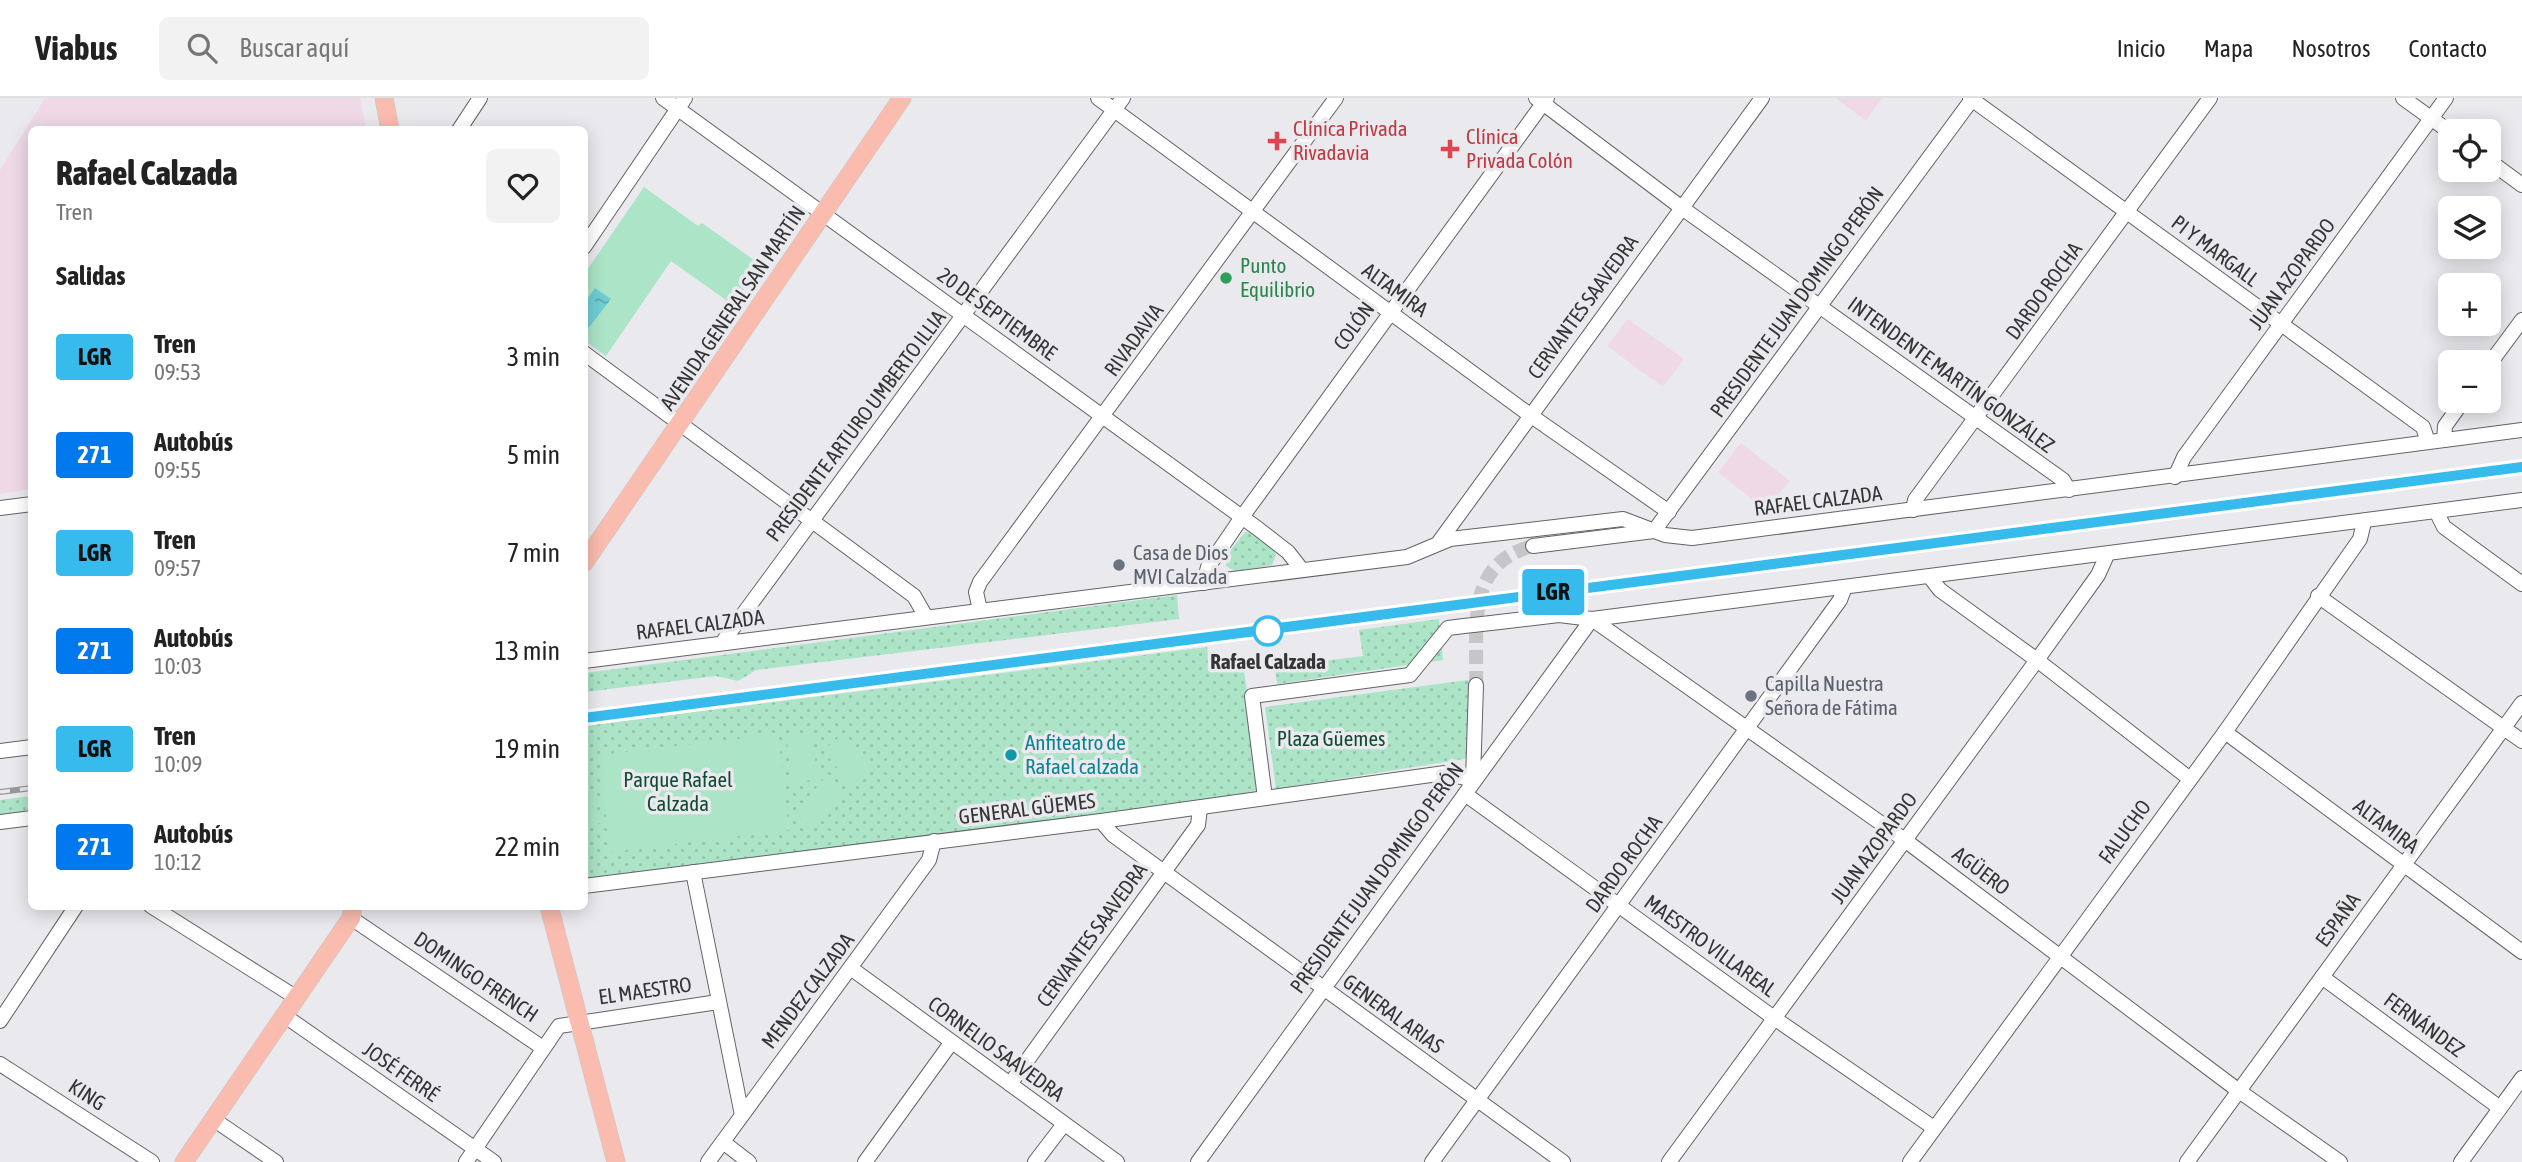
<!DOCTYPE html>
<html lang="es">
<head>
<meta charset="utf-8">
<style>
  :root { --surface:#fff; --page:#f2f2f2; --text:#222; --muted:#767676; --line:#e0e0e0 }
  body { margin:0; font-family:"Asap Condensed",sans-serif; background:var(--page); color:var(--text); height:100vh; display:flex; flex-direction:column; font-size:26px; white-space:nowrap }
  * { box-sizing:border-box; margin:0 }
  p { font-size:23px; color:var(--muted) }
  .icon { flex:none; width:38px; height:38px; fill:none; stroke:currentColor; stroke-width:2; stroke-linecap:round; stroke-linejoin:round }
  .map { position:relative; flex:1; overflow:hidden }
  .drawer { position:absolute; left:28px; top:28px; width:560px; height:784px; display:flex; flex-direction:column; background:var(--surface); border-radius:10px; box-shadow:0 4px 18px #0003 }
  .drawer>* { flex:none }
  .badge { padding:0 14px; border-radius:5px; font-size:24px; line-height:46px }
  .tools { position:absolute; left:2438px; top:21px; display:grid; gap:14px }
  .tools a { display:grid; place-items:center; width:63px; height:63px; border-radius:10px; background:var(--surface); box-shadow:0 4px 18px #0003; font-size:35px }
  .map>.badge { position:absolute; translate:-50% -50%; box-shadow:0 0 0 4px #fff }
  h2 { padding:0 28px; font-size:26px; line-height:63px }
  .round { display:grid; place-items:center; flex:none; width:74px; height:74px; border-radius:10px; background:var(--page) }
  .summary { display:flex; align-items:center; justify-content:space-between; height:119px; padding:0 28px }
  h1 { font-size:33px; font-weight:800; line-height:52px }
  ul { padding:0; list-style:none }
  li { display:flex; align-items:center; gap:21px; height:98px; padding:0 28px }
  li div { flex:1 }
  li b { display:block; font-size:26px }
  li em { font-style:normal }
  li .badge { min-width:77px; font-weight:700; text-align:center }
  header { display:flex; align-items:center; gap:42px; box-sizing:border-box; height:98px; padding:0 35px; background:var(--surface); border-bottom:2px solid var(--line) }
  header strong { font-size:33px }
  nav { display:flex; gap:38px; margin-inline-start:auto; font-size:24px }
  .search { width:490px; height:63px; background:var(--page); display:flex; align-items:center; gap:18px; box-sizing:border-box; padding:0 24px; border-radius:10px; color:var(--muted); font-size:26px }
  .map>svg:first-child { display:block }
  .education { fill:#efd9e7 }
  .green { fill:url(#green-dots) }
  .pitch { fill:#ace4c7 }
  .water { fill:url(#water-ripples) }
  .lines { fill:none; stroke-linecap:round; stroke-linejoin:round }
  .minor-tunnel { stroke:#c6c6c9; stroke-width:14; stroke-dasharray:14 7; stroke-linecap:butt }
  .minor-casing { stroke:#636367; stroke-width:16 }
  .major-casing { stroke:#c6c6c7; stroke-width:19 }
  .minor { stroke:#fff; stroke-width:14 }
  .major { stroke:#fabcaf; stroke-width:18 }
  .rail-casing { stroke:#98989b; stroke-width:6 }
  .rail { stroke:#eaeaee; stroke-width:3.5; stroke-dasharray:10; stroke-linecap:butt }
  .minor-bridge-casing { stroke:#636367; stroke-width:16; stroke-linecap:butt }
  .minor-bridge { stroke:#fff; stroke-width:14 }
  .line-casing { stroke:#fff; stroke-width:16 }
  .line { stroke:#37bbed; stroke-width:10 }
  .health-dot { fill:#e0444e; stroke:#eaeaee; stroke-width:2.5 }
  .leisure-dot { fill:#2e9e5b; stroke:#eaeaee; stroke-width:2.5 }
  .worship-dot { fill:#6b7280; stroke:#eaeaee; stroke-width:2.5 }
  .stop-dot { fill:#fff; stroke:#37bbed; stroke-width:3.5 }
  .culture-dot { fill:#0f9aa8; stroke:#eaeaee; stroke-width:2.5 }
  .labels { text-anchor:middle; stroke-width:7; stroke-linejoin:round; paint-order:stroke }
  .health-label { font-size:21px; fill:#be3a42; stroke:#eaeaee; text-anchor:start }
  .street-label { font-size:21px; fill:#353536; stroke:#eaeaee }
  .leisure-label { font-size:21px; fill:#27864d; stroke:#eaeaee; text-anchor:start }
  .worship-label { font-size:21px; fill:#5b616d; stroke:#eaeaee; text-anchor:start }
  .stop-label { font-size:21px; font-weight:bold; fill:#353536; stroke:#eaeaee }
  .park-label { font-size:21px; fill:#114b34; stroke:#eaeaee }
  .culture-label { font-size:21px; fill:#0d838f; stroke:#eaeaee; text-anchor:start }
</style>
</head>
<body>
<header>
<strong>Viabus</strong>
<div class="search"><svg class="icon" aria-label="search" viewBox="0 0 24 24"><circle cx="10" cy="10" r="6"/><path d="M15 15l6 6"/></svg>Buscar aquí</div>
<nav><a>Inicio</a><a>Mapa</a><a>Nosotros</a><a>Contacto</a></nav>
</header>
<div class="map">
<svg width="2522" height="1064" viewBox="0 0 2522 1064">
  <defs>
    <pattern id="green-dots" width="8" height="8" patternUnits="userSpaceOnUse" patternTransform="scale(1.75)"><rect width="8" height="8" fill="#ace4c7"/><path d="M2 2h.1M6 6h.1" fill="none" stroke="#95c4ac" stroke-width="1.8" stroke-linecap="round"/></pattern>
    <pattern id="water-ripples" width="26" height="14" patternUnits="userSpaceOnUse" patternTransform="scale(1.75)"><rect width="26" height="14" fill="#70ced3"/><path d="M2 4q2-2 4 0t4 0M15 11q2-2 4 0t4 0" fill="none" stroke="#5da8ac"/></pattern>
  </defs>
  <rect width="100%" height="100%" fill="#eaeaee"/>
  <g class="education">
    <polygon points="45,0 360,0 366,31 32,32 31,391 0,396 0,72"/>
    <polygon points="1836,0 1882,0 1866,23"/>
    <polygon points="1628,221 1684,261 1663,289 1607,248"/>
    <polygon points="1741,345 1790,383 1765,412 1718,374"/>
  </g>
  <g class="green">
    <path d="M1245,434C1256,434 1272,446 1276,457L1272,467L1236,474L1226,468V458Z"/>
    <polygon points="1177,497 1179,521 756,572 738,583 716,578 585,594 585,575"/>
    <polygon points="1439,521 1443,562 1277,586 1275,569 1363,558 1359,532"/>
    <polygon points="1207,549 1210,569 1243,565 1260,686 1257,696 585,783 584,628"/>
    <polygon points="1468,582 1470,660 1276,691 1265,609"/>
    <polygon points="31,698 31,712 0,717 0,702"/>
  </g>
  <g class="pitch">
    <polygon points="644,89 698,128 702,125 761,167 733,207 671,163 606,258 585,243 585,175"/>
    <polygon points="811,634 818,681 793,685 786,638"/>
    <polygon points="778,636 789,732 610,754 599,657"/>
    <polygon points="842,637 870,672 851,687 823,652"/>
    <polygon points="826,678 845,693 813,730 795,715"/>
    <polygon points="585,682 602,724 585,732 584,732"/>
  </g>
  <polygon class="water" points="595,190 611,201 587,232 585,204"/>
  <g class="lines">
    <path class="minor-tunnel" d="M1476,587C1478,529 1464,466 1533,448"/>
    <defs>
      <g id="minor">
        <polyline points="663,0 1257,430 1288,454 1302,472"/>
        <polyline points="1098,0 1530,317 1669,414"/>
        <polyline points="1536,0 1682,110 2063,382 2069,392"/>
        <polyline points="1970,0 2423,329 2428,344"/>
        <polyline points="2403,0 2450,34"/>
        <polyline points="459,32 480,0"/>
        <polyline points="2488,62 2522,87"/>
        <polyline points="584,149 685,0"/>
        <polyline points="584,255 914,498 926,519"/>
        <polyline points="2488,268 2522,222"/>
        <polyline points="2444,342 2445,328 2463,303"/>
        <polyline points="2175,379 2184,359 2446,0"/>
        <polyline points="0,410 32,406"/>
        <polyline points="1913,412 1915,402 2210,0"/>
        <polyline points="2436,413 2444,429 2522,486"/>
        <polyline points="1654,433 1973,0"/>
        <polyline points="1439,444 1762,0"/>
        <polyline points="1533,448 1654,433"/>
        <polyline points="1930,479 1940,492 2037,562 2190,681"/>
        <polyline points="1204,485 1208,469 1242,419 1547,0"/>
        <polyline points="2318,498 2522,643"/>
        <polyline points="980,512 976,494 980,484 1336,0"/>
        <polyline points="1592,521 1906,743 2239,993 2340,1064"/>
        <polyline points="1491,525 1559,517 1592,521 2522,402"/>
        <polyline points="722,545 1123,0"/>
        <polyline points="584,563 1407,459 1450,441 1623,421 1665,437 1692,440 2522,332"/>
        <polyline points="2225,634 2522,854"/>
        <polyline points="0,653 32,649"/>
        <polyline points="1473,682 1476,587"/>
        <polyline points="1465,696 1774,920 1934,1030"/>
        <polyline points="1265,700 1252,598 1410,577 1448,530 1464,528"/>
        <polyline points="1101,723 1113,737 1563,1064"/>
        <polyline points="0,724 32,720"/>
        <polyline points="693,774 742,1017"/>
        <polyline points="584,788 1101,723 1445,675 1473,682"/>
        <polyline points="151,808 297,900"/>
        <polyline points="351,820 543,950"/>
        <polyline points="852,871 1117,1064"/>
        <polyline points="2322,879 2500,1010"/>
        <polyline points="285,918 494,1064"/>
        <polyline points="0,923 76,808"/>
        <polyline points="0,966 152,1064"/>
        <polyline points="1010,986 1198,727 1200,710"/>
        <polyline points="213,1021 276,1064"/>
        <polyline points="723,1044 749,1064"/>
        <polyline points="466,1064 559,928 718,904"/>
        <polyline points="708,1064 929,762 934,743"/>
        <polyline points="865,1064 951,945"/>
        <polyline points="1035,1064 1064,1026"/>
        <polyline points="1198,1064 1592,521"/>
        <polyline points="1432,1064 1840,502 1845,489"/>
        <polyline points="1669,1064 2037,562 2098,477 2107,457"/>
        <polyline points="1910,1064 2225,634 2360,441 2364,424"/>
        <polyline points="2187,1064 2522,605"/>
        <polyline points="2461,1064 2522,980"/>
      </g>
      <g id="major">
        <polyline points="384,0 390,32"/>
        <polyline points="584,465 902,0"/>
        <polyline points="549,808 616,1064"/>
        <polyline points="184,1064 351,820 353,808"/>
      </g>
    </defs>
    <use href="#minor" class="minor-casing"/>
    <use href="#major" class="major-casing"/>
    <use href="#minor" class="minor"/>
    <use href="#major" class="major"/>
    <defs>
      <g id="rail">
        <polyline points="584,620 2522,369"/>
        <polyline points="0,694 32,690"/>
      </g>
    </defs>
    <use href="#rail" class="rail-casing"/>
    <use href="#rail" class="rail"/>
    <defs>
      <polyline id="minor-bridge" points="1464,528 1491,525"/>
    </defs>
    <use href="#minor-bridge" class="minor-bridge-casing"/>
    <use href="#minor-bridge" class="minor-bridge"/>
  </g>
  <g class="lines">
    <defs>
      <polyline id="line" points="584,620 2522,369"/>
    </defs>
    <use href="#line" class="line-casing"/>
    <use href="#line" class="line"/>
  </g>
  <g class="health-dot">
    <path d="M1273.5 32.5h7v7h7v7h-7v7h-7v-7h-7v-7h7z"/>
    <path d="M1446.5 40.5h7v7h7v7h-7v7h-7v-7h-7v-7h7z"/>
  </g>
  <circle class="leisure-dot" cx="1226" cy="180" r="7"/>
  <g class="worship-dot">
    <circle cx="1119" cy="467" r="7"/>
    <circle cx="1751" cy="598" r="7"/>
  </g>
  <circle class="stop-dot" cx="1268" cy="533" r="14"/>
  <circle class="culture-dot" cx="1011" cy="657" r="7"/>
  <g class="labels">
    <g class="health-label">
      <text x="1293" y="38">Clínica Privada<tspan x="1293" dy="24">Rivadavia</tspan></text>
      <text x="1466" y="46">Clínica<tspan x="1466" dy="24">Privada Colón</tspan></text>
    </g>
    <g class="street-label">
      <text transform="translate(2215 153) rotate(37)" y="7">PI Y MARGALL</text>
      <text transform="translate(2292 176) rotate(-54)" y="7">JUAN AZOPARDO</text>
      <text transform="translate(1395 192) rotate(36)" y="7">ALTAMIRA</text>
      <text transform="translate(2044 193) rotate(-54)" y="7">DARDO ROCHA</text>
      <text transform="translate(1797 204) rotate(-54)" y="7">PRESIDENTE JUAN DOMINGO PERÓN</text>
      <text transform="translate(1583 209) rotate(-54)" y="7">CERVANTES SAAVEDRA</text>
      <text transform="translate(733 210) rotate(-56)" y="7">AVENIDA GENERAL SAN MARTÍN</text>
      <text transform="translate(997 216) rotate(36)" y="7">20 DE SEPTIEMBRE</text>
      <text transform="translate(1354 228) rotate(-54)" y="7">COLÓN</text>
      <text transform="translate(1134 242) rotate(-54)" y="7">RIVADAVIA</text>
      <text transform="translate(1951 277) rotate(36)" y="7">INTENDENTE MARTÍN GONZÁLEZ</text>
      <text transform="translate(856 328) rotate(-53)" y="7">PRESIDENTE ARTURO UMBERTO ILLIA</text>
      <text transform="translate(1818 403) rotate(-7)" y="7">RAFAEL CALZADA</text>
      <text transform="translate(700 527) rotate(-7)" y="7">RAFAEL CALZADA</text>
      <text transform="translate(1027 711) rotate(-7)" y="7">GENERAL GÜEMES</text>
      <text transform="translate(2386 728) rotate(37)" y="7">ALTAMIRA</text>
      <text transform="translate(2125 734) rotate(-54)" y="7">FALUCHO</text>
      <text transform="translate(1874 750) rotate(-54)" y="7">JUAN AZOPARDO</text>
      <text transform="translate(1624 766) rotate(-54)" y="7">DARDO ROCHA</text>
      <text transform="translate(1981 773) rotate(37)" y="7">AGÜERO</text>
      <text transform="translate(1377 780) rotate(-54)" y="7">PRESIDENTE JUAN DOMINGO PERÓN</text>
      <text transform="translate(2338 822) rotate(-54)" y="7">ESPAÑA</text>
      <text transform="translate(1092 837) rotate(-54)" y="7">CERVANTES SAAVEDRA</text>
      <text transform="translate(1710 848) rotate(36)" y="7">MAESTRO VILLAREAL</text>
      <text transform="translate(476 879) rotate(34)" y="7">DOMINGO FRENCH</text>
      <text transform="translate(645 893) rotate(-8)" y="7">EL MAESTRO</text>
      <text transform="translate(808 893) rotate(-53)" y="7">MENDEZ CALZADA</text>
      <text transform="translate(1393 916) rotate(36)" y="7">GENERAL ARIAS</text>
      <text transform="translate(2424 927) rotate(36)" y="7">FERNÁNDEZ</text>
      <text transform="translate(996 951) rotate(36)" y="7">CORNELIO SAAVEDRA</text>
      <text transform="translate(401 974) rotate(35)" y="7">JOSÉ FERRÉ</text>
      <text transform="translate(87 997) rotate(33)" y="7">KING</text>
    </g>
    <g class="leisure-label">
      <text x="1240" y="175">Punto<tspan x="1240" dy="24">Equilibrio</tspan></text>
    </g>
    <g class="worship-label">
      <text x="1133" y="462">Casa de Dios<tspan x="1133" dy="24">MVI Calzada</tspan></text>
      <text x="1765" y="593">Capilla Nuestra<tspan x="1765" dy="24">Señora de Fátima</tspan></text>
    </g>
    <g class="stop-label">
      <text x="1268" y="571">Rafael Calzada</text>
    </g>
    <g class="park-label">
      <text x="1331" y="648">Plaza Güemes</text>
      <text x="678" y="689">Parque Rafael<tspan x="678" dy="24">Calzada</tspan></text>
    </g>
    <g class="culture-label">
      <text x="1025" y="652">Anfiteatro de<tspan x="1025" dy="24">Rafael calzada</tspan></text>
    </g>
  </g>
</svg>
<div class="tools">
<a><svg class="icon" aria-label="locate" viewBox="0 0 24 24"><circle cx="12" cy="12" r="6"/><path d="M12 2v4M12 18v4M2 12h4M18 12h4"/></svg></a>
<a><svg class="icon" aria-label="layers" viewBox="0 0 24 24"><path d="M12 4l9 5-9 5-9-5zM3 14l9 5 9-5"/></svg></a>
<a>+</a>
<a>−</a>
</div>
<b class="badge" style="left:1553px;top:494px;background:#37bbed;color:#111">LGR</b>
<section class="drawer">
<div class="summary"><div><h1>Rafael Calzada</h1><p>Tren</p></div><a class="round"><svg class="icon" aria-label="heart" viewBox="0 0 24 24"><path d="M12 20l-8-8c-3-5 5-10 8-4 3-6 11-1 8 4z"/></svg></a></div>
<h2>Salidas</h2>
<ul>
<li><span class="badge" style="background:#37bbed;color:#111">LGR</span><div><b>Tren</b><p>09:53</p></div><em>3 min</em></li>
<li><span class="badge" style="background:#0079ef;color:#fff">271</span><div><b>Autobús</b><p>09:55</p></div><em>5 min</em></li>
<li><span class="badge" style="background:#37bbed;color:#111">LGR</span><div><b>Tren</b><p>09:57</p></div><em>7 min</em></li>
<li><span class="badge" style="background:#0079ef;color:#fff">271</span><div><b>Autobús</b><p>10:03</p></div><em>13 min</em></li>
<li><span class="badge" style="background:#37bbed;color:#111">LGR</span><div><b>Tren</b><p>10:09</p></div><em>19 min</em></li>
<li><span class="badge" style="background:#0079ef;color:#fff">271</span><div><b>Autobús</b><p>10:12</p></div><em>22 min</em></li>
</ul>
</section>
</div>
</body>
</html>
